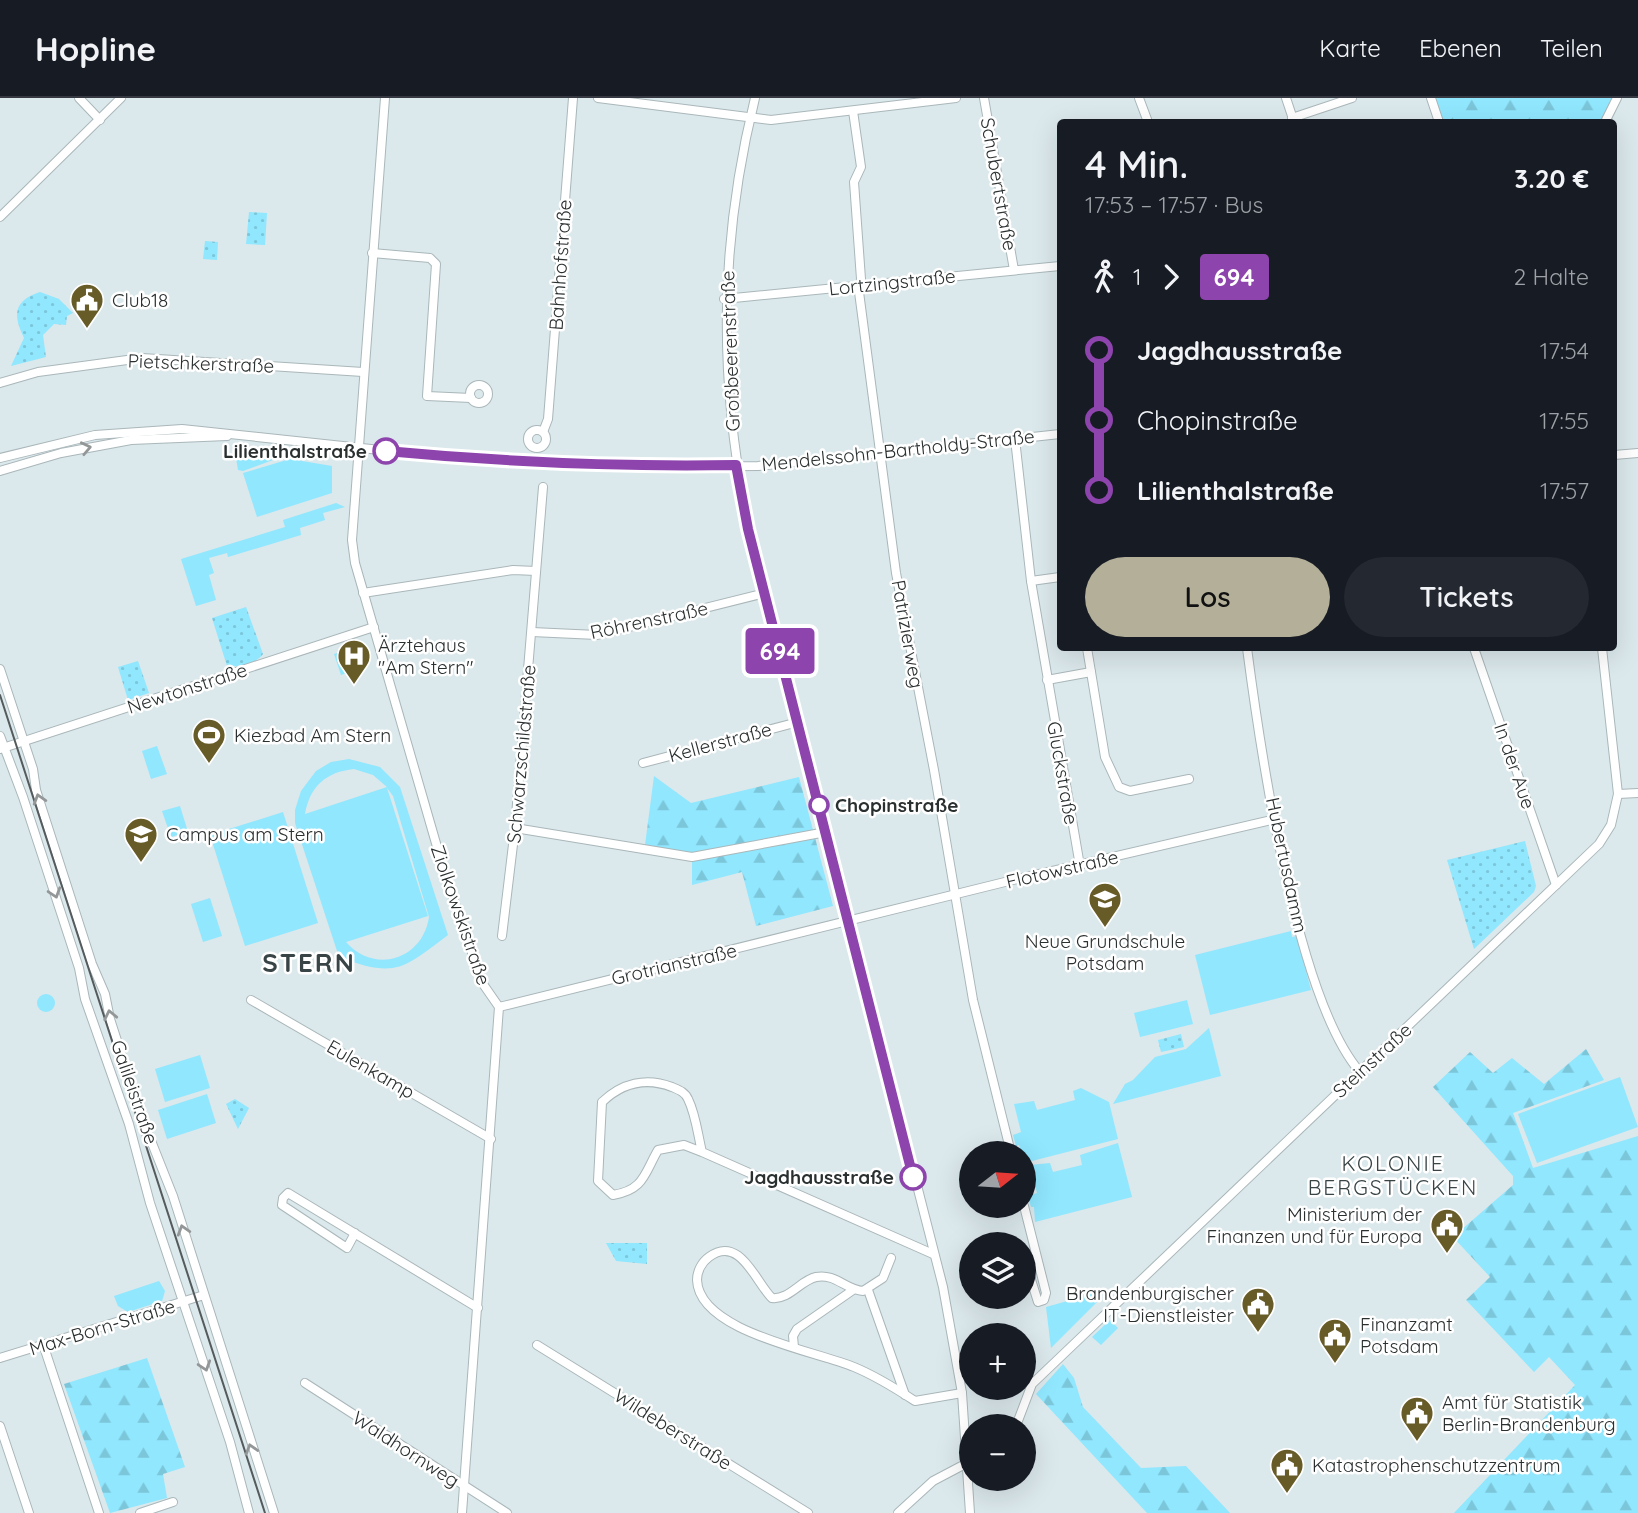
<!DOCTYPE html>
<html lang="de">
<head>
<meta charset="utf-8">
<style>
  :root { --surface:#171b24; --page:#242831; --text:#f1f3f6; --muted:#9ea1a6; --line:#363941; --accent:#b3af99 }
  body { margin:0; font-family:Quicksand,sans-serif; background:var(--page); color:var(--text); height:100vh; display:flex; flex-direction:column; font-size:26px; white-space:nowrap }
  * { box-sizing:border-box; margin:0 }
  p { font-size:23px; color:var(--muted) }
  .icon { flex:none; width:38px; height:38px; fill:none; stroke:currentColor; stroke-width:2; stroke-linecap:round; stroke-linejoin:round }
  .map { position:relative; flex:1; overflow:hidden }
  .side { position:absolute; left:1057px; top:21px; width:560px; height:532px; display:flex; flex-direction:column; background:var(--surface); border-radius:7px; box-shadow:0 7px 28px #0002 }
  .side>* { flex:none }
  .badge { padding:0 14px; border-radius:5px; font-size:24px; line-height:46px }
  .needle { width:46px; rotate:73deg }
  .controls { position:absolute; left:959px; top:1043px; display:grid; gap:14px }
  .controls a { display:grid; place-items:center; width:77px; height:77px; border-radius:50%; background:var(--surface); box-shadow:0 7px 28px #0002; font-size:35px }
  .map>.badge { position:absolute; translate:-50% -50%; box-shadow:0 0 0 4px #fff }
  .legs { display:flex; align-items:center; gap:10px; height:77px; padding:0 28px; font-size:23px }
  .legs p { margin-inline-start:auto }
  .head { display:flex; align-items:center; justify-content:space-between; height:119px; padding:0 28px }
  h1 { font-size:38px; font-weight:600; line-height:52px }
  .cta { display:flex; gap:14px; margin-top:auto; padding:14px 28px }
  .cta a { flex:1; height:80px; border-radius:42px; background:var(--accent); color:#111; font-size:28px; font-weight:600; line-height:80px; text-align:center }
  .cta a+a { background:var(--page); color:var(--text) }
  ul { padding:0 28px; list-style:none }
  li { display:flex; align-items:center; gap:24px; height:70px; font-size:26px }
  li i { display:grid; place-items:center; width:10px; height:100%; margin:0 9px; background:currentColor }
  li i::after { content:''; width:18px; height:18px; margin:-9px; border:5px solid; border-radius:50%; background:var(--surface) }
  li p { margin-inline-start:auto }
  li:first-child i { background:linear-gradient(#0000 50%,currentColor 0) }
  li:last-child i { background:linear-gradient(currentColor 50%,#0000 0) }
  header { display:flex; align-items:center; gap:42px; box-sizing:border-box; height:98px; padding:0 35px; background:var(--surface); border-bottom:2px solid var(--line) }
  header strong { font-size:33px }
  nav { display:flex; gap:38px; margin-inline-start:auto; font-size:24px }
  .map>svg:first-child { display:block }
  .grass { fill:#90e7fe; fill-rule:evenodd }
  .forest { fill:url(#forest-firs) }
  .park { fill:url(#park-dots) }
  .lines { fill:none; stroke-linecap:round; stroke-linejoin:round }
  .minor-casing { stroke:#aab7ba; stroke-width:10 }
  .minor { stroke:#fff; stroke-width:8 }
  .tram { stroke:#555b5d; stroke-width:2 }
  .oneway { stroke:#949798 }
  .line-1-casing { stroke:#fff; stroke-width:16 }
  .line-1 { stroke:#8e44ad; stroke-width:10 }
  .stop-1-dot { fill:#fff; stroke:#8e44ad; stroke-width:3.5 }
  .labels { text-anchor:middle; stroke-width:5; stroke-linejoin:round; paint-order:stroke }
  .street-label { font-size:19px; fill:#2a2f30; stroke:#fff }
  .poi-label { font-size:19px; fill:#2a2f30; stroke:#fff; text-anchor:start }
  .stop-label { font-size:19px; font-weight:bold; fill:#2a2f30; stroke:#fff; text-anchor:end }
  .neighbourhood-label { font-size:21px; letter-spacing:2px; fill:#394447; stroke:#fff }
  .district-label { font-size:26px; font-weight:bold; letter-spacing:2px; fill:#394447; stroke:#fff }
</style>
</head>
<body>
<header>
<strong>Hopline</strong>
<nav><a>Karte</a><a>Ebenen</a><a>Teilen</a></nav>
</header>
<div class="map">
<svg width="1638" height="1415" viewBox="0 0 1638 1415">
  <defs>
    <pattern id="forest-firs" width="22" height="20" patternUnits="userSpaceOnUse" patternTransform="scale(1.75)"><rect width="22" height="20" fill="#90e7fe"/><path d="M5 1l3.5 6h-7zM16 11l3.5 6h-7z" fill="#7cc6da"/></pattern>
    <pattern id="park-dots" width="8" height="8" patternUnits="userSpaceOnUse" patternTransform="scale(1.75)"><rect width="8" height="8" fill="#90e7fe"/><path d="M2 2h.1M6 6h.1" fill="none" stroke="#7cc6da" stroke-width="1.8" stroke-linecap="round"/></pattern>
  </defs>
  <rect width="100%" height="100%" fill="#dbe8ec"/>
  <g class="grass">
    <polygon points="235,354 281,359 243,373 238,372"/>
    <polygon points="290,361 332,368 332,395 257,419 243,375"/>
    <polygon points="336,405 345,409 323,415 325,422 300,430 301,437 228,459 227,455 209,460 214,475 209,477 216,502 196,508 181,461 285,429 283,422"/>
    <polygon points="356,549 362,570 341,577 334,556"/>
    <polygon points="157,648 167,676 151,681 142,653"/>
    <path d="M349,661L380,669L400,689L448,837C402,872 395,880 339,859L295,725V712L301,693L316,673L331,664ZM354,671L373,677L387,689L305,716C310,688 326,674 354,671ZM387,690L393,698L429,819C423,861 375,877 346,844L428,818Z"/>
    <polygon points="180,708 188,734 171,739 162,713"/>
    <polygon points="283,714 318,825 245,848 210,737"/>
    <polygon points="210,800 222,838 203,844 191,806"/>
    <polygon points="1291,833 1292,839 1297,838 1311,892 1210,917 1195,857"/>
    <circle cx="46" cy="905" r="9"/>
    <polygon points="1187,902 1193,926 1140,939 1134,915"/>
    <polygon points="1209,930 1221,978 1113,1006 1125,986 1133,982 1155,959 1186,951"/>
    <polygon points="200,957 210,990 165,1004 155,971"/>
    <polygon points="1620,979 1638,1029 1537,1065 1518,1016"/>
    <polygon points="1081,990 1109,1004 1118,1041 1024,1065 1019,1047 1016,1048 1013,1037 1021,1034 1014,1006 1034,1003 1037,1012 1075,1002 1073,993"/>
    <polygon points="207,996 216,1025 167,1041 158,1012"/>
    <polygon points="1118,1045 1132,1099 1035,1124 1034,1109 1031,1109 1028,1098 1037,1095 1030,1067 1050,1065 1053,1074 1082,1067 1080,1057"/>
    <polygon points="159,1183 165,1193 162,1203 128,1214 118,1208 114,1198"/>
    <polygon points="1088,1192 1098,1194 1102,1199 1051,1250 1046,1209 1071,1202 1074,1196"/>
    <polygon points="1110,1222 1118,1230 1101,1247 1092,1239"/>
  </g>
  <g class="forest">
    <polygon points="1431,0 1617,0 1605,24 1439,24"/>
    <polygon points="654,678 691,705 799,679 833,808 756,828 742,774 692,787 692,755 645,747"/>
    <polygon points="1586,951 1604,982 1513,1015 1533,1070 1638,1038 1638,1415 1454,1415 1575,1287 1549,1259 1534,1274 1466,1202 1490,1179 1453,1139 1513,1087 1513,1078 1433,989 1470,954 1493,975 1512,960 1544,986"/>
    <polygon points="147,1260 185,1369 163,1376 167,1400 110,1415 64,1286"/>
    <polygon points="1063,1266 1074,1280 1083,1309 1141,1370 1186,1368 1230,1415 1147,1415 1036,1296"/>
  </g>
  <g class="park">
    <polygon points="249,114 267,115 265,147 246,146"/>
    <polygon points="205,143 218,144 217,162 203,161"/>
    <path d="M40,194L59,201L73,215L67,218L66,227L54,226L43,237L46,259L11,268L24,240C13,217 13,203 40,194Z"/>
    <path d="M246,509L263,556C257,565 237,570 227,568L212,520Z"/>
    <polygon points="138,563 149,595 128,602 118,569"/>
    <polygon points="1525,743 1536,788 1534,794 1474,851 1447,762"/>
    <polygon points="1181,936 1184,949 1161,954 1158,942"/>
    <polygon points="235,1001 249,1010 238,1031 226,1006"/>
    <polygon points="606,1145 647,1145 647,1166 616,1163"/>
  </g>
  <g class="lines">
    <defs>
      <g id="minor">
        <polyline points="79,0 100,22"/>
        <polyline points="385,0 352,442 355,465 446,780 483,886 499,909 462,1415"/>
        <polyline points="598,0 771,22 956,0"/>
        <path d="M755,0C719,146 718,283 749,431L943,1189L962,1295L970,1415"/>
        <polyline points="984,0 1014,172"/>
        <polyline points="1139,0 1148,24"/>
        <polyline points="1286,0 1294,24"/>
        <polyline points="1431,0 1439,24"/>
        <polyline points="853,13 861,69 854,84 861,181 859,194 896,475 934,672 973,902 1011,1055"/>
        <polyline points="1292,20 1352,0"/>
        <polyline points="1605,24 1617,0"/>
        <polyline points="0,119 121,0"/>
        <polyline points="372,155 430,160 436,166 427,298 471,300"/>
        <polyline points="724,201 1060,168"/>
        <polyline points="0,285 38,274 142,260 363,274"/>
        <circle cx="479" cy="296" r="9"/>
        <circle cx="537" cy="341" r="9"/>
        <polyline points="543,334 548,321 573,0"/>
        <polyline points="1015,341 1031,483 1080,768"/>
        <polyline points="1614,357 1638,355"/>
        <polyline points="0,360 95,337 182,331 465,361 639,369 758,368 1060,336"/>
        <polyline points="0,373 61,355 131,342 227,338"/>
        <polyline points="1031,483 1060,479"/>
        <polyline points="363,495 513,472 536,473"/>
        <polyline points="532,534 597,537 765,495"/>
        <path d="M1247,550C1260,650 1296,900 1360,974"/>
        <polyline points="1474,550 1556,787"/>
        <polyline points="0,571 33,671 36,692 92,866 105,896 110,921 142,1020 173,1098 274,1415"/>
        <polyline points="1091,574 1105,659 1119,689 1130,693 1189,681"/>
        <polyline points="1047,582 1091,574 1087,550"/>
        <polyline points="0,638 23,699 79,870 85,901 129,1026 150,1105 230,1344 249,1415"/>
        <polyline points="0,651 374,529"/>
        <polyline points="643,665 798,624"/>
        <polyline points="1618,696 1638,695"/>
        <polyline points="515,730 692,759 826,734"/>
        <polyline points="502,838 515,730 543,389"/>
        <polyline points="251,902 491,1041"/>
        <polyline points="499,909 1013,782 1276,721"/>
        <path d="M702,1054L684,1047L658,1052C644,1076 644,1092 613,1097L598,1083L602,1004C622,985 646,979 672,989C679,992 685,994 688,1001C696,1017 698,1038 702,1054L933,1156"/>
        <polyline points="1024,1108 1046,1195 1044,1202 1038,1204 1027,1169 1037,1161"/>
        <polyline points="355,1135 347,1150 282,1107 283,1100 288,1095 478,1210"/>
        <path d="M891,1160L883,1180L863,1193C846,1192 835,1175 816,1179C801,1182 789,1202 772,1200C756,1185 740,1136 709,1159C702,1164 697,1173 697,1182C699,1234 816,1253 854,1269C876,1278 895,1290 915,1303L962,1295"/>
        <polyline points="868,1192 905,1297"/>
        <polyline points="43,1246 99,1415"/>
        <polyline points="537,1247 808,1415"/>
        <polyline points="794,1249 793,1238 797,1231 853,1192"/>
        <polyline points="0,1260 204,1197"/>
        <polyline points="305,1285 507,1415"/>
        <polyline points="0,1328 29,1415"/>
        <polyline points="1016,1328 1032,1286 1599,746 1611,727 1618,696 1602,550"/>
        <polyline points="140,1415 173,1404"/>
        <polyline points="898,1415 933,1383 969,1364"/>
      </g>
    </defs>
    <use href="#minor" class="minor-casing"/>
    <use href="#minor" class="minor"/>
    <polyline class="tram" points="0,597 265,1415"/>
  </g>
  <defs><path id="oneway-chevron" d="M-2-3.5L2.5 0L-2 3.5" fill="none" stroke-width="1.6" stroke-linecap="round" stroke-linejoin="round" transform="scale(1.75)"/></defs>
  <g class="oneway">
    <use href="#oneway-chevron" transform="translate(86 350) rotate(-12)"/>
    <use href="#oneway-chevron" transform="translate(39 701) rotate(-107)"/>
    <use href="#oneway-chevron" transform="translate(55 795) rotate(72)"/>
    <use href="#oneway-chevron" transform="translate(110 917) rotate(-102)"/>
    <use href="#oneway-chevron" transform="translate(183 1132) rotate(-107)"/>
    <use href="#oneway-chevron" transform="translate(205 1268) rotate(72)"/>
    <use href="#oneway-chevron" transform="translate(251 1351) rotate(-107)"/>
  </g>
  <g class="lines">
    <defs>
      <path id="line-1" d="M386,353C503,364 618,369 736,367L748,431L913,1079"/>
    </defs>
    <use href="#line-1" class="line-1-casing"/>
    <use href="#line-1" class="line-1"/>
  </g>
  <defs>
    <symbol id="civic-pin" viewBox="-11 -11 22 30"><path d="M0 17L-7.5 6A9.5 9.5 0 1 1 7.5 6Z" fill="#675b28" stroke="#fff"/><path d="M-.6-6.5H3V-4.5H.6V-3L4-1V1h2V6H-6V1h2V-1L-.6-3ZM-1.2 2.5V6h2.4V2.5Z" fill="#fff"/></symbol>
    <symbol id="hospital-pin" viewBox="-11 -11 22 30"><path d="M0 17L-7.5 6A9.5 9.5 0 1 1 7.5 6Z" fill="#675b28" stroke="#fff"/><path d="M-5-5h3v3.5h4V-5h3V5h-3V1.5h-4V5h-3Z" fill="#fff"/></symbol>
    <symbol id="stadium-pin" viewBox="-11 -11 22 30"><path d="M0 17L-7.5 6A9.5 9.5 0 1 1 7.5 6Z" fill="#675b28" stroke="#fff"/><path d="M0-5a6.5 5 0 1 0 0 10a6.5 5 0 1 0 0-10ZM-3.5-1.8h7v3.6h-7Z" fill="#fff"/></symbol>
    <symbol id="school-pin" viewBox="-11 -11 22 30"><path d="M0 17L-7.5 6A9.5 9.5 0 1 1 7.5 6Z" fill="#675b28" stroke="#fff"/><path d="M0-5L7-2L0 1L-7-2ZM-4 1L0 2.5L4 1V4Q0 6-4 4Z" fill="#fff"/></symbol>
  </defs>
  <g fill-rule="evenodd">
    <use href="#civic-pin" x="68" y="183" width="38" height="52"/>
    <use href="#hospital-pin" x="335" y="539" width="38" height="52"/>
    <use href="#stadium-pin" x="190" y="618" width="38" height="52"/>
    <use href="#school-pin" x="122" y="717" width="38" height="52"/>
    <use href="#school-pin" x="1086" y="782" width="38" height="52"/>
    <use href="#civic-pin" x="1428" y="1108" width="38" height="52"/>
    <use href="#civic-pin" x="1239" y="1187" width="38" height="52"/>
    <use href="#civic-pin" x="1316" y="1218" width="38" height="52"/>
    <use href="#civic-pin" x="1398" y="1296" width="38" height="52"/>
    <use href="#civic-pin" x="1268" y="1348" width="38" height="52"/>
  </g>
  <g class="stop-1-dot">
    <circle cx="386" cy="353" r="12"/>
    <circle cx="819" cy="707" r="9"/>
    <circle cx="913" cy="1079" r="12"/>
  </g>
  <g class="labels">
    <g class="street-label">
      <text transform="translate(999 86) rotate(80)" y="7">Schubertstraße</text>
      <text transform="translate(560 167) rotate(-86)" y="7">Bahnhofstraße</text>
      <text transform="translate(892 184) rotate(-6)" y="7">Lortzingstraße</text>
      <text transform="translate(730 253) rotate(-92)" y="7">Großbeerenstraße</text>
      <text transform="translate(201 265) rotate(2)" y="7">Pietschkerstraße</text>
      <text transform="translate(898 352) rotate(-6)" y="7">Mendelssohn-Bartholdy-Straße</text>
      <text transform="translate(649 522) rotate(-12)" y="7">Röhrenstraße</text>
      <text transform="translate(908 536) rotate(80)" y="7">Patrizierweg</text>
      <text transform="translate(187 590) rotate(-18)" y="7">Newtonstraße</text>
      <text transform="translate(720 644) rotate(-15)" y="7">Kellerstraße</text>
      <text transform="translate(521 656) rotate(-85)" y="7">Schwarzschildstraße</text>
      <text transform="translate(1515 668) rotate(71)" y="7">In der Aue</text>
      <text transform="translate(1063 675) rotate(80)" y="7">Gluckstraße</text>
      <text transform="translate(1287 767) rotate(78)" y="7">Hubertusdamm</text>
      <text transform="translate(1062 771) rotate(-13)" y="7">Flotowstraße</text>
      <text transform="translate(461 817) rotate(71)" y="7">Ziolkowskistraße</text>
      <text transform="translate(674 866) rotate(-13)" y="7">Grotrianstraße</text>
      <text transform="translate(1372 962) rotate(-43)" y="7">Steinstraße</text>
      <text transform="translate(371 971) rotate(30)" y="7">Eulenkamp</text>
      <text transform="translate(135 994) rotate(71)" y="7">Galileistraße</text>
      <text transform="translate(102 1229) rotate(-17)" y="7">Max-Born-Straße</text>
      <text transform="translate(673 1331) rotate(32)" y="7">Wildeberstraße</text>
      <text transform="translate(406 1351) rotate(33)" y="7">Waldhornweg</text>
    </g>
    <g class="poi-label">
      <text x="112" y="209">Club18</text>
      <text x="378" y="554">Ärztehaus<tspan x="378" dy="22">"Am Stern"</tspan></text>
      <text x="234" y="644">Kiezbad Am Stern</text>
      <text x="166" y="743">Campus am Stern</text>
      <text x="1105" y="850" text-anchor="middle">Neue Grundschule<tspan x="1105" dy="22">Potsdam</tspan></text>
      <text x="1422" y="1123" text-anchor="end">Ministerium der<tspan x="1422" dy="22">Finanzen und für Europa</tspan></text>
      <text x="1234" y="1202" text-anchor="end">Brandenburgischer<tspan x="1234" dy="22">IT-Dienstleister</tspan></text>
      <text x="1360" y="1233">Finanzamt<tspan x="1360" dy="22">Potsdam</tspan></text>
      <text x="1442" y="1311">Amt für Statistik<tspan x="1442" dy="22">Berlin-Brandenburg</tspan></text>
      <text x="1312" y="1374">Katastrophenschutzzentrum</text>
    </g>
    <g class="stop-label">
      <text x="367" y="360">Lilienthalstraße</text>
      <text x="835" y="714" text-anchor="start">Chopinstraße</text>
      <text x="894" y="1086">Jagdhausstraße</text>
    </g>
    <g class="neighbourhood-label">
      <text x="1393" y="1073">KOLONIE<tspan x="1393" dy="24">BERGSTÜCKEN</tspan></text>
    </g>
    <g class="district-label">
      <text x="309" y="874">STERN</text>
    </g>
  </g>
</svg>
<div class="controls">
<a><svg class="needle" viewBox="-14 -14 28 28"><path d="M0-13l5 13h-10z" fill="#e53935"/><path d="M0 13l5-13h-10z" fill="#9ea1a6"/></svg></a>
<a><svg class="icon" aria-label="layers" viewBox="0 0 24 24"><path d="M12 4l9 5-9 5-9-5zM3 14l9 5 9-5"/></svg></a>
<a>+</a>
<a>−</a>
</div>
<b class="badge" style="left:780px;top:553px;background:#8e44ad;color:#fff">694</b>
<section class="side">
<div class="head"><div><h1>4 Min.</h1><p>17:53 – 17:57 · Bus</p></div><b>3.20 €</b></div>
<div class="legs"><svg class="icon" aria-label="walk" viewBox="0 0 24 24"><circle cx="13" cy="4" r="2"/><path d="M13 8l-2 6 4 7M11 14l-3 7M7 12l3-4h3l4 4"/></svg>1<svg class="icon" aria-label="forward" viewBox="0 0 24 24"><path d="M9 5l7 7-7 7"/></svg><b class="badge" style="background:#8e44ad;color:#fff">694</b><p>2 Halte</p></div>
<ul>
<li><i style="color:#8e44ad"></i><b>Jagdhausstraße</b><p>17:54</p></li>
<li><i style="color:#8e44ad"></i><span>Chopinstraße</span><p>17:55</p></li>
<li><i style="color:#8e44ad"></i><b>Lilienthalstraße</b><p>17:57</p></li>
</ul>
<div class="cta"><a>Los</a><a>Tickets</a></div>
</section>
</div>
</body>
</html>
